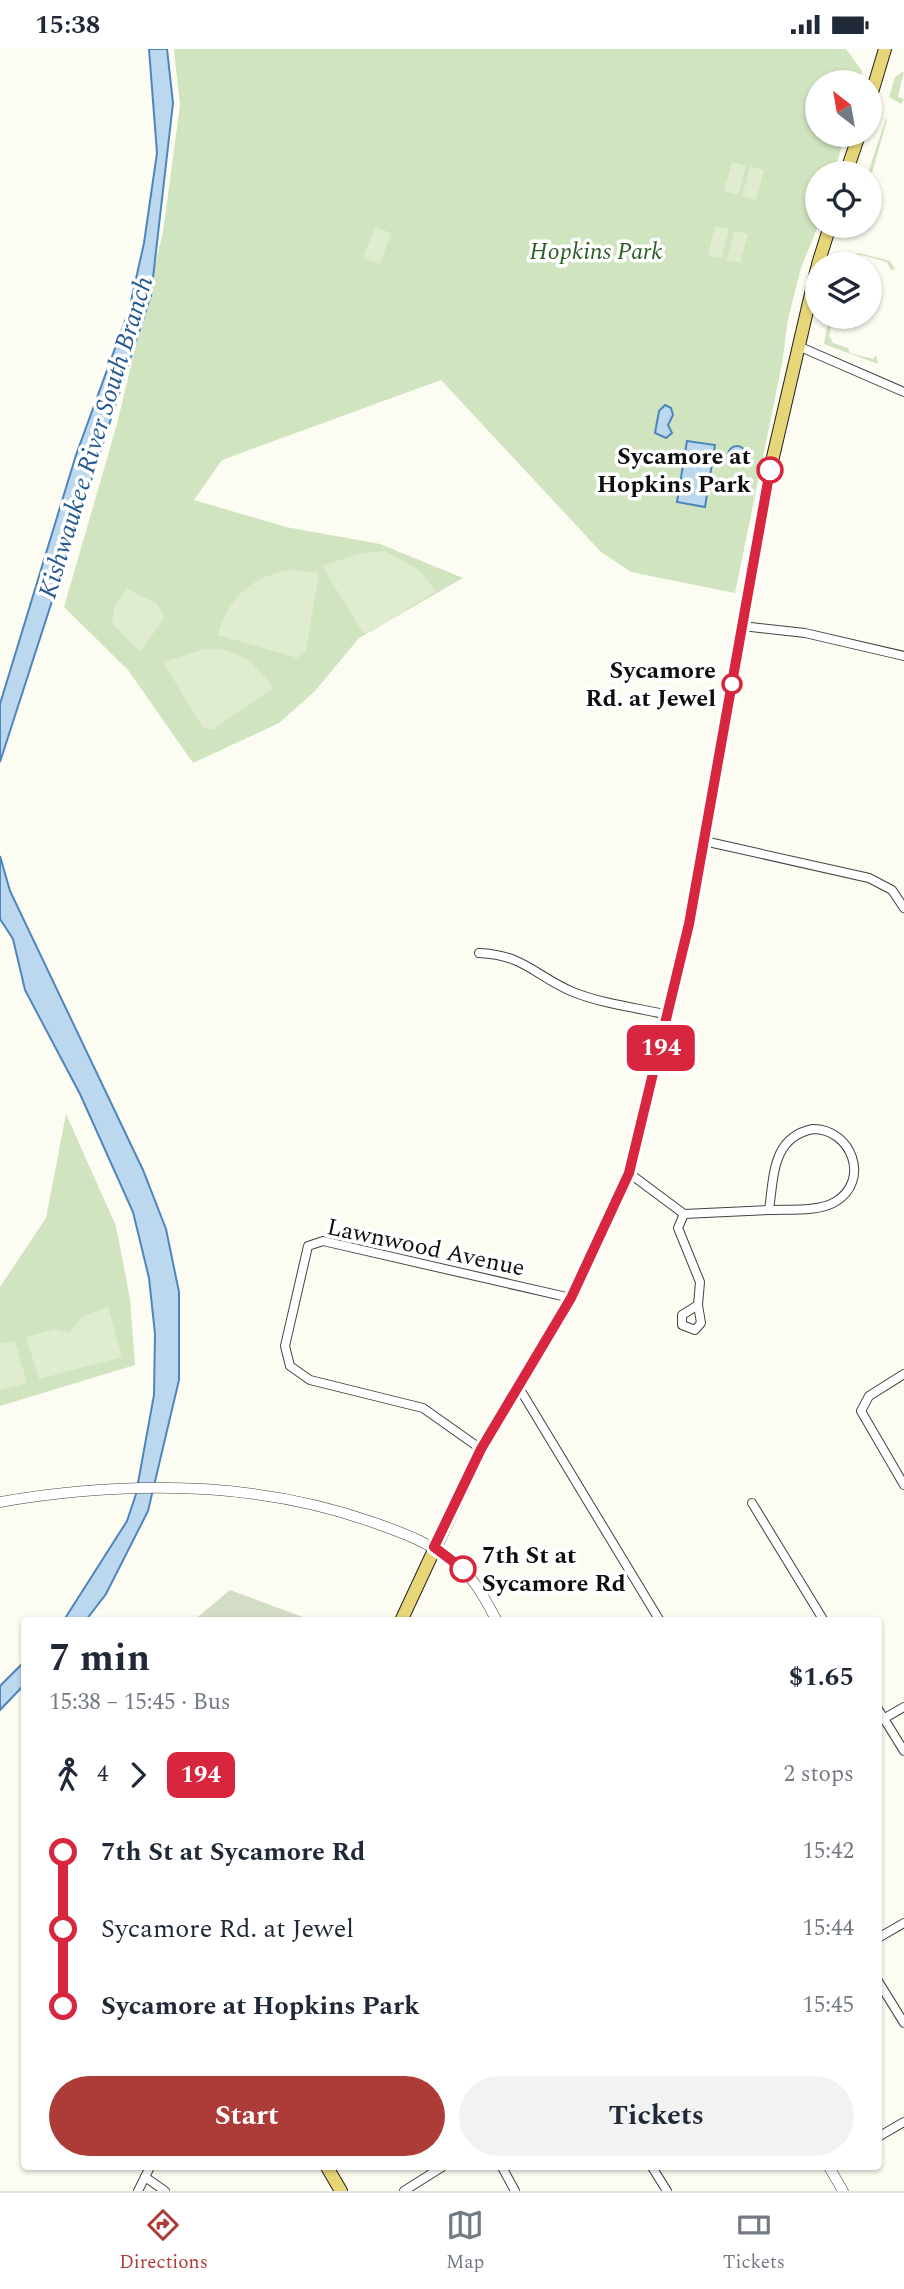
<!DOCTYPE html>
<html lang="en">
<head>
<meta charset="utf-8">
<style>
  :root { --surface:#fff; --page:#f2f2f3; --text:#1f2937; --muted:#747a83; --line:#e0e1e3; --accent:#ad3c38 }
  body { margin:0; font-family:Spectral,serif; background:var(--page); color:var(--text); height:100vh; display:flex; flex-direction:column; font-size:26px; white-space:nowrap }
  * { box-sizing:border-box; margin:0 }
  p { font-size:23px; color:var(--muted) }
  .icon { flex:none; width:38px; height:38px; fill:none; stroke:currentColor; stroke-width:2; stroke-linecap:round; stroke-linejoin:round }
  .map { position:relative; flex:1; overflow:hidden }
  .panel { position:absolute; left:21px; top:1568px; width:861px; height:553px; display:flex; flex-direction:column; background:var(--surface); border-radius:7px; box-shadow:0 2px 5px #0004 }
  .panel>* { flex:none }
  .badge { padding:0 14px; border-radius:10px; font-size:24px; line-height:46px }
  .needle { width:46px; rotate:329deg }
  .buttons { position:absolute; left:805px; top:21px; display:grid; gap:14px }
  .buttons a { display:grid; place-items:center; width:77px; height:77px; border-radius:50%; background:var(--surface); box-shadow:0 2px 5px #0004; font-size:35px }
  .map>.badge { position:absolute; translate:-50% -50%; box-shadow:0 0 0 4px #fff }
  .legs { display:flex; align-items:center; gap:10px; height:77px; padding:0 28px; font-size:23px }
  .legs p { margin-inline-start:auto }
  .headline { display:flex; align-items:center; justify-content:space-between; height:119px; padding:0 28px }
  h1 { font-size:38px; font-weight:700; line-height:52px }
  .action { display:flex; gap:14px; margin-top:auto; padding:14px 28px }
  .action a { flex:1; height:80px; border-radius:42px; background:var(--accent); color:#fff; font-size:28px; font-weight:700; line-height:80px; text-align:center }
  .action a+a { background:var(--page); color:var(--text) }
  ul { padding:0 28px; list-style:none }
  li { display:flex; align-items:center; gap:24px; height:77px; font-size:26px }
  li i { display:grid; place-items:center; width:10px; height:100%; margin:0 9px; background:currentColor }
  li i::after { content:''; width:18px; height:18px; margin:-9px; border:5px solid; border-radius:50%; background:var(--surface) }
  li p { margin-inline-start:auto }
  li:first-child i { background:linear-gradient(#0000 50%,currentColor 0) }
  li:last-child i { background:linear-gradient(currentColor 50%,#0000 0) }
  .status { display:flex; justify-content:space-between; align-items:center; height:49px; padding:0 35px; background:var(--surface); direction:ltr }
  .status svg { height:19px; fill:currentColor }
  .menu { display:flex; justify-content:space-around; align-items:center; height:98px; border-top:2px solid var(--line); background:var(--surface); font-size:19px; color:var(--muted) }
  .menu a { display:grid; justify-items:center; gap:4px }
  .menu .current { color:var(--accent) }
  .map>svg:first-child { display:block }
  .green { fill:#cfe4bf }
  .cemetery { fill:#d3ddc5 }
  .pitch { fill:#e0ecd0 }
  .water { fill:#bcd8ef; stroke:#4d86bc; stroke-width:2 }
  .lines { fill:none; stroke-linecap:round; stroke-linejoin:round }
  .minor-casing { stroke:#424242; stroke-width:10 }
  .tertiary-casing { stroke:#424242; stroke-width:11 }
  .primary-casing { stroke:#202020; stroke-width:14 }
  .minor { stroke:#fff; stroke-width:8 }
  .tertiary { stroke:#fff; stroke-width:10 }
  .primary { stroke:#e7d678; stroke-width:12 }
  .line-1-casing { stroke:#fff; stroke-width:16 }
  .line-1 { stroke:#d7263d; stroke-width:10 }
  .stop-1-dot { fill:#fff; stroke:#d7263d; stroke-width:3.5 }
  .labels { text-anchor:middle; stroke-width:7; stroke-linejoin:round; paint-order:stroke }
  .park-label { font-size:24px; font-style:italic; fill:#2d5e27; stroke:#fff }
  .stop-label { font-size:24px; font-weight:bold; fill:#0f0f0f; stroke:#fff; text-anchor:end }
  .street-label { font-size:24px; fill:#0f0f0f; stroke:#fff }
  .water-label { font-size:26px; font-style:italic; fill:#275a91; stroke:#fff }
</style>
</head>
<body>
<div class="status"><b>15:38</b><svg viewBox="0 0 49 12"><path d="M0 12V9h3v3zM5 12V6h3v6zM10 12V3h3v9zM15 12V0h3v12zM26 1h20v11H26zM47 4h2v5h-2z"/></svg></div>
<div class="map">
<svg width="904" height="2142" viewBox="0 0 904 2142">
  <rect width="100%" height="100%" fill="#fdfcf2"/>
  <g class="green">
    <polygon points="174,0 846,0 862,22 859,33 817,33 817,86 845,86 834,124 817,124 818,177 801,219 788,270 782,315 735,544 631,523 601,503 441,331 222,411 194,451 286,478 380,495 463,529 359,589 315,642 279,674 193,714 128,621 64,558 117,375 163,183 180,56"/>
    <polygon points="904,22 898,48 904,50 901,55 889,48 895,28"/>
    <polygon points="886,69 887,71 870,131 868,124"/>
    <polygon points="859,204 890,212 895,220 891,221 887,213 861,206 854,209 855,215 843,215 845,208"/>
    <polygon points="829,268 833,268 829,287 833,294 848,299 850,304 873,310 876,306 878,315 824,295"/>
    <polygon points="66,1065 116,1177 130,1250 135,1316 0,1357 0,1238 46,1169"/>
  </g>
  <polygon class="cemetery" points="230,1541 311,1571 194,1571"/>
  <g class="pitch">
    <polygon points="732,113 746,117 738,146 724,142"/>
    <polygon points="750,118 764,121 756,151 742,147"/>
    <polygon points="715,177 729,180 722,209 708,206"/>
    <polygon points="375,178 391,184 380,215 363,209"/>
    <polygon points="734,182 748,185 740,214 727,211"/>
    <polygon points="385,502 418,520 436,542 371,583 363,584 322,517 358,505"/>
    <path d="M289,521L319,524L306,602L297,609L218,586C226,550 253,527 289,521Z"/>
    <polygon points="127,540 157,555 165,568 140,603 112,574 114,559"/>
    <path d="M205,600C235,597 256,614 273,639L212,681L203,679L163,613Z"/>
    <polygon points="108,1258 122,1308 39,1330 26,1288 55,1280 69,1284 83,1267"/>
    <polygon points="15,1292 27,1334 0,1341 0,1295"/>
  </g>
  <g class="water">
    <polygon points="149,0 167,0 173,54 151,246 0,713 0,655 76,406 129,261 144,194 157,104"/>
    <polygon points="665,356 671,359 673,366 668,376 672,384 666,389 655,384 659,362"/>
    <polygon points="687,392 715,396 705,458 677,453"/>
    <circle cx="737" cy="406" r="9"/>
    <polygon points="0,807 10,842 143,1121 166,1180 179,1243 179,1331 148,1462 106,1545 86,1571 64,1571 127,1472 136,1445 154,1346 155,1285 149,1229 133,1163 80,1045 25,941 13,890 0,870"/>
    <polygon points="24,1613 24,1636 0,1661 0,1637"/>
  </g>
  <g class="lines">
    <defs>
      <g id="minor">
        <polyline points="798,297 904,343"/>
        <polyline points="742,577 805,584 904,607"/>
        <polyline points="704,792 869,829 892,841 904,859"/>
        <path d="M479,904C525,906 535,927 573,943C603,955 638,959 669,966"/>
        <path d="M813,1080C852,1080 871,1132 835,1153C818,1163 788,1160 769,1161C774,1127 772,1088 813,1080Z"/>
        <polyline points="629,1124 684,1165"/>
        <polyline points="684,1165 678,1179 700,1233 698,1256"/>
        <polyline points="684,1165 769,1161"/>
        <polygon points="698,1256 701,1274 695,1281 682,1276 682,1266"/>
        <polyline points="904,1325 869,1347 861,1362 904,1436"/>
        <polyline points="518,1337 660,1572"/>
        <polyline points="481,1400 423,1359 310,1331 290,1317 285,1297 308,1197 323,1192 571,1249"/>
        <polyline points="752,1454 824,1572"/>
        <polyline points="878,1660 904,1702"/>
        <polyline points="878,1673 904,1658"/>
        <polyline points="878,1889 904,1874"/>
        <polyline points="878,1932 904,1974"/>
        <polyline points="878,2088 904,2073"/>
        <polyline points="502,2118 515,2142"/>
        <polyline points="652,2118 667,2142"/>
        <polyline points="145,2128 165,2142"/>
        <polyline points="138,2142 150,2118"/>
        <polyline points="404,2142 442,2118"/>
      </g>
      <g id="tertiary">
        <path d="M0,1453C124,1432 253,1431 372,1473C404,1484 436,1496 461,1519C476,1532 487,1554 497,1572"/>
        <polyline points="829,2118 843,2142"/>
      </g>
      <g id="primary">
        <polyline points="870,50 885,0"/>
        <polyline points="846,124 859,86"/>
        <polyline points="818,215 830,177"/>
        <polyline points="401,1572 481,1400 571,1249 629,1124 689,875 770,421 817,219"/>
        <polyline points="327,2118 341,2142"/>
      </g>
    </defs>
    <use href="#minor" class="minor-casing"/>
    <use href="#tertiary" class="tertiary-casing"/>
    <use href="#primary" class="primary-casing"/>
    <use href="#minor" class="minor"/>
    <use href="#tertiary" class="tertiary"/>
    <use href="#primary" class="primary"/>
  </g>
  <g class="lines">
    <defs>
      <polyline id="line-1" points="463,1520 434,1498 481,1400 571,1249 629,1124 689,875 770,421"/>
    </defs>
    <use href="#line-1" class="line-1-casing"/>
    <use href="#line-1" class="line-1"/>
  </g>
  <g class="stop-1-dot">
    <circle cx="770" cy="421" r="12"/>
    <circle cx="732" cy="635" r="9"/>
    <circle cx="463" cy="1520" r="12"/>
  </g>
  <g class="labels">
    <g class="park-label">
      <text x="596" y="210">Hopkins Park</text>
    </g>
    <g class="stop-label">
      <text x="751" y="415">Sycamore at<tspan x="751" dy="28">Hopkins Park</tspan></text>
      <text x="716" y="629">Sycamore<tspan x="716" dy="28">Rd. at Jewel</tspan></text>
      <text x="482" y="1514" text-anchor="start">7th St at<tspan x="482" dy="28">Sycamore Rd</tspan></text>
    </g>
    <g class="street-label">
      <text transform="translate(426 1198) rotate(12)" y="8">Lawnwood Avenue</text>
    </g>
    <g class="water-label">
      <text transform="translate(95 388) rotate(-73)" y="9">Kishwaukee River South Branch</text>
    </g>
  </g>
</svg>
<div class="buttons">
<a><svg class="needle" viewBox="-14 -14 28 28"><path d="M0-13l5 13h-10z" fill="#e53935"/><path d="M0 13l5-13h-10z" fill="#747a83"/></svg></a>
<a><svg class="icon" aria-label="locate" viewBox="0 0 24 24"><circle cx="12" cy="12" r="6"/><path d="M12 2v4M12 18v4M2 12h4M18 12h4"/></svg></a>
<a><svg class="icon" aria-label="layers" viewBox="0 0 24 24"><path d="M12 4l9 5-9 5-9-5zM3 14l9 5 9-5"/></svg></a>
</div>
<b class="badge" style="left:661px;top:999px;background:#d7263d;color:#fff">194</b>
<section class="panel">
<div class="headline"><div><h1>7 min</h1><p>15:38 – 15:45 · Bus</p></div><b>$1.65</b></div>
<div class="legs"><svg class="icon" aria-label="walk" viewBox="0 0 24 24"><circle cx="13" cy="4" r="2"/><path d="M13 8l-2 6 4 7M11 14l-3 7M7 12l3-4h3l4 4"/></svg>4<svg class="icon" aria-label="forward" viewBox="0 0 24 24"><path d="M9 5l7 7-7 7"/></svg><b class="badge" style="background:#d7263d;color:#fff">194</b><p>2 stops</p></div>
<ul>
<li><i style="color:#d7263d"></i><b>7th St at Sycamore Rd</b><p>15:42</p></li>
<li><i style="color:#d7263d"></i><span>Sycamore Rd. at Jewel</span><p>15:44</p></li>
<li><i style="color:#d7263d"></i><b>Sycamore at Hopkins Park</b><p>15:45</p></li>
</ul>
<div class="action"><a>Start</a><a>Tickets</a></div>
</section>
</div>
<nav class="menu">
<a class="current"><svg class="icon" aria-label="directions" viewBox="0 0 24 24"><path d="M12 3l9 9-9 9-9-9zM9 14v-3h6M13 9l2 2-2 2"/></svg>Directions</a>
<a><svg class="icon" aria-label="map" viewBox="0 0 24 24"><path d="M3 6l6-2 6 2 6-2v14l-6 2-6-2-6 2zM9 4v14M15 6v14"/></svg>Map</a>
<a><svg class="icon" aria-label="tickets" viewBox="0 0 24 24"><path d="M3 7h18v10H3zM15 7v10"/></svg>Tickets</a>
</nav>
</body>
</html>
